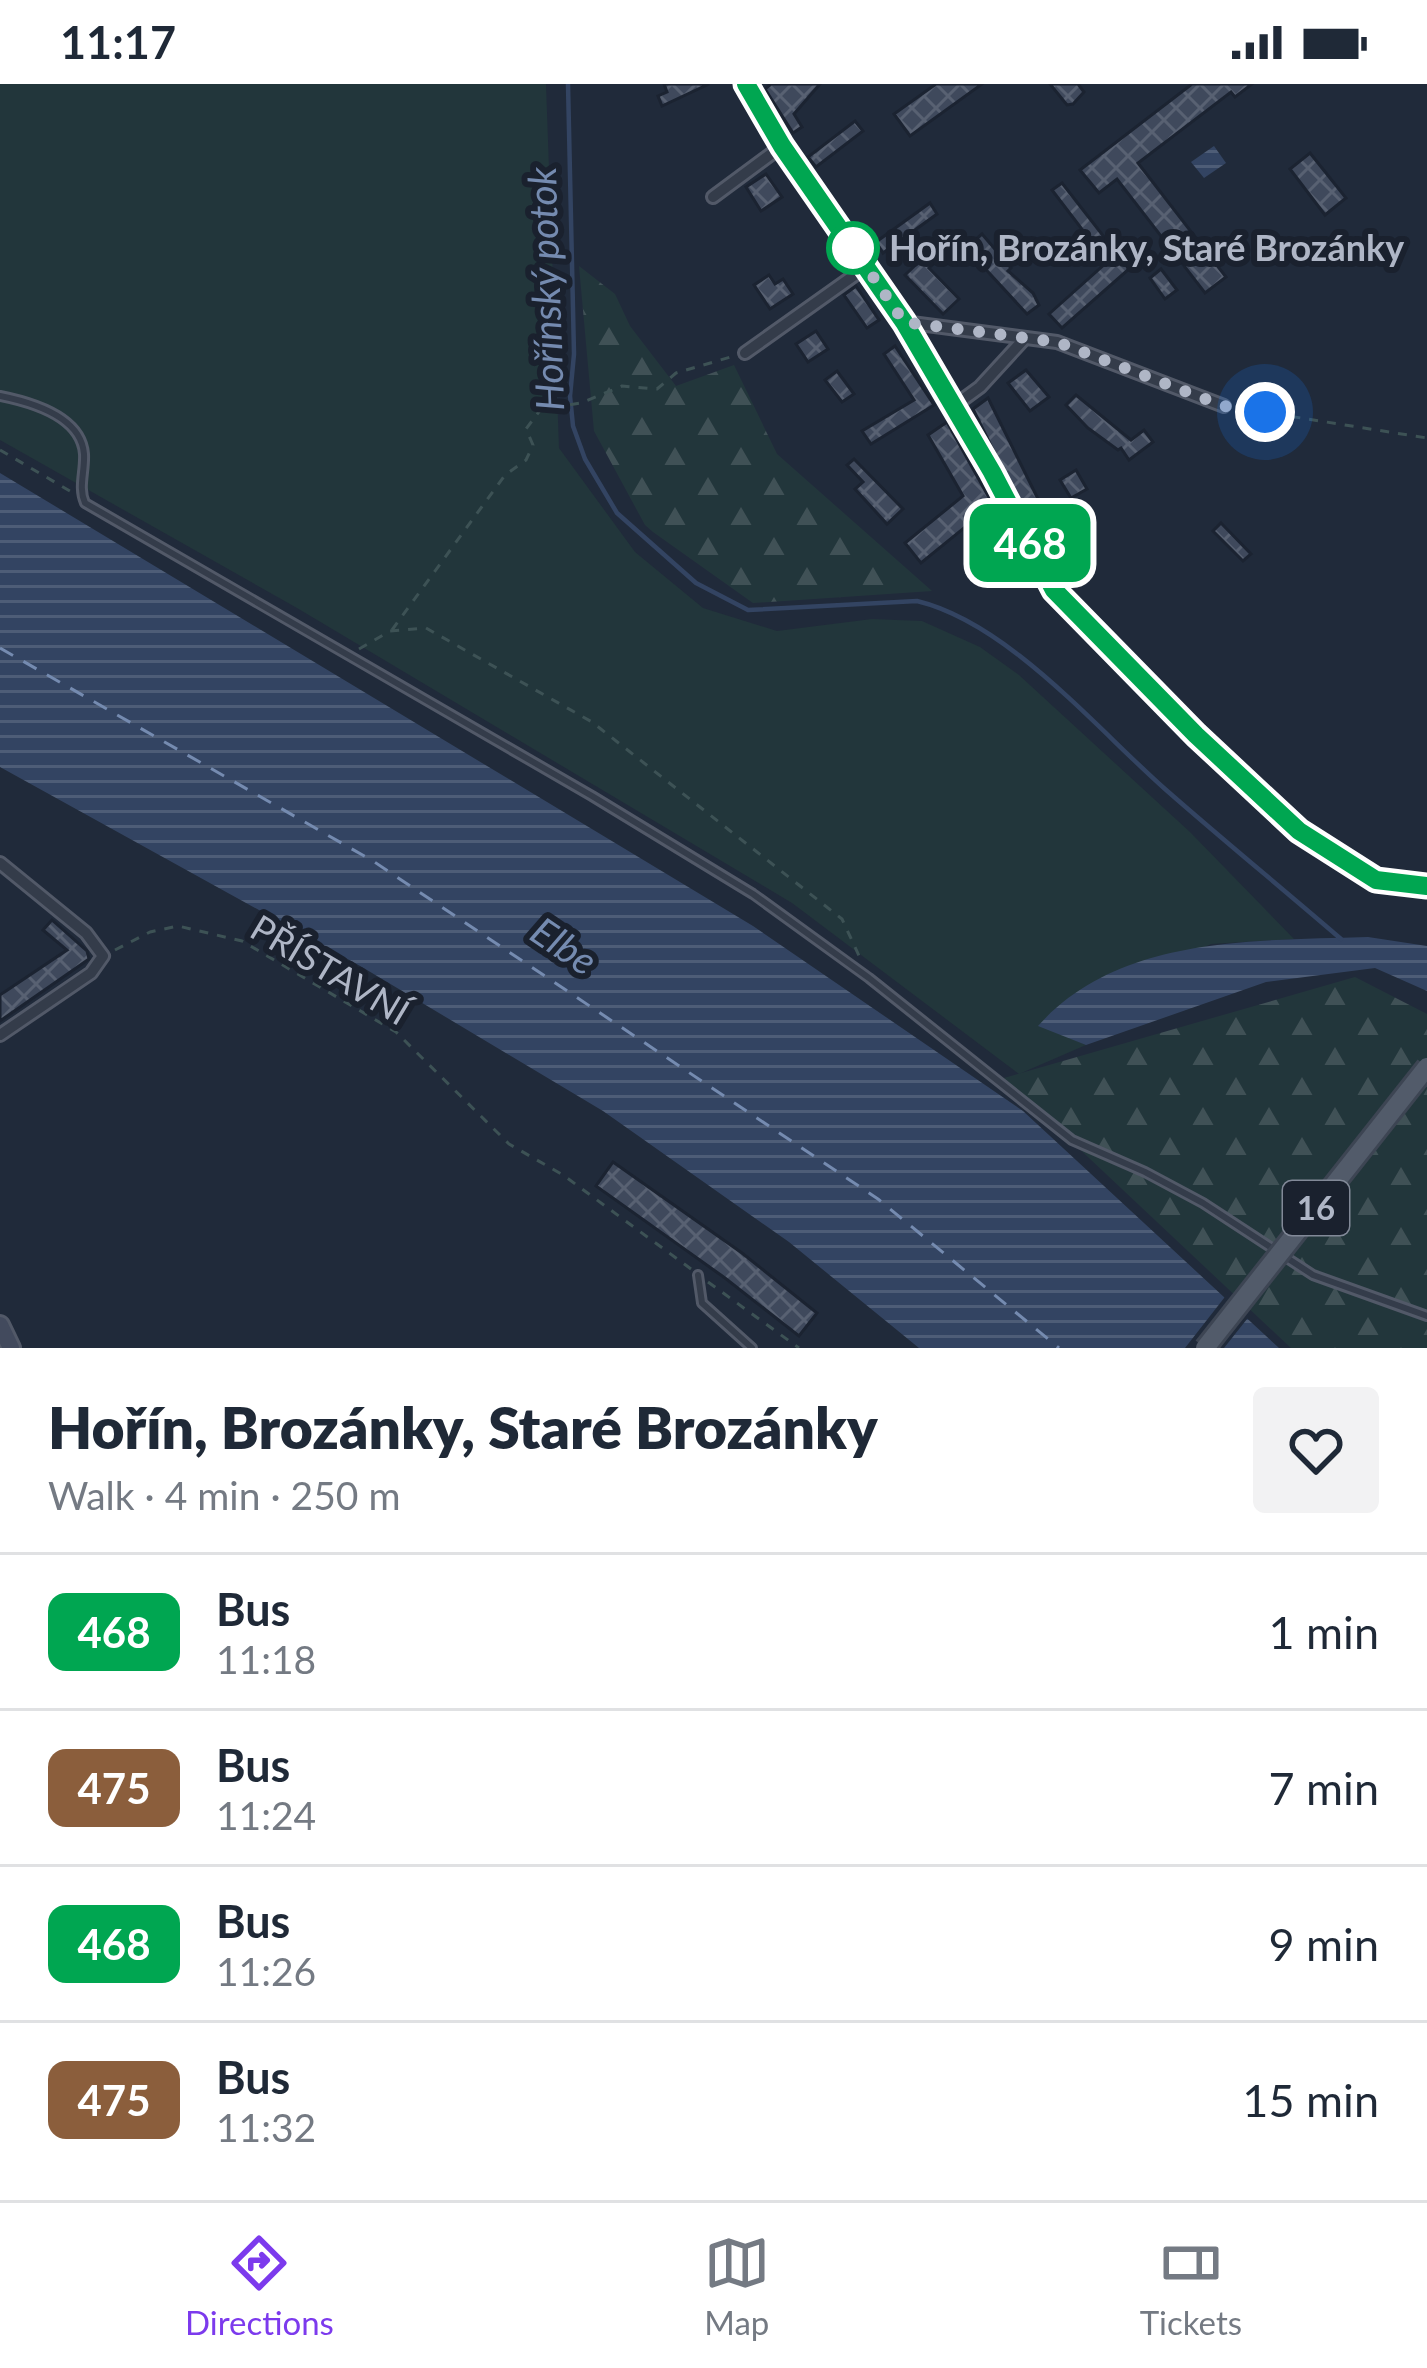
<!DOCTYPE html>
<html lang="en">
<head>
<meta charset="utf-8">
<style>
  :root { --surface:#fff; --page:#f2f2f3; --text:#1f2937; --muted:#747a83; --line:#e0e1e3; --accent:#7c3aed }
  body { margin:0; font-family:Lato,sans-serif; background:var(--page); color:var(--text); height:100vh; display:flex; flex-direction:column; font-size:45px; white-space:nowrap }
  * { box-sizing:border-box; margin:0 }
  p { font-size:39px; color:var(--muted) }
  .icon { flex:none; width:66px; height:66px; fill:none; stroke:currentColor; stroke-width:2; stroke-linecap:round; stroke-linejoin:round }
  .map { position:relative; height:1264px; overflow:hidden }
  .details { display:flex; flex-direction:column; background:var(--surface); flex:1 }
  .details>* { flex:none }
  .badge { padding:0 24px; border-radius:18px; font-size:42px; line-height:78px }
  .you { position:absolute; width:60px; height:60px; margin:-30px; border:9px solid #fff; border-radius:50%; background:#1a73e8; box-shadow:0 0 0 18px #1a73e833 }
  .map>.badge { position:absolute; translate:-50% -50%; box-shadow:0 0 0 6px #fff }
  .round { display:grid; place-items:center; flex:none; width:126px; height:126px; border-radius:12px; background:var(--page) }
  .head { display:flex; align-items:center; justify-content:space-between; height:204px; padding:0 48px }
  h1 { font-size:57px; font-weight:800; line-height:90px }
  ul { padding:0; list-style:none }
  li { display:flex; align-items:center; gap:36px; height:156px; padding:0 48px; border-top:3px solid var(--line) }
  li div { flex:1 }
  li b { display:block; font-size:45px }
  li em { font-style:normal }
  li .badge { min-width:132px; font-weight:700; text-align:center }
  .status { display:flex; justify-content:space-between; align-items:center; height:84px; padding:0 60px; background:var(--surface); direction:ltr }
  .status svg { height:33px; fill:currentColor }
  .dock { display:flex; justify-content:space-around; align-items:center; height:168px; border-top:3px solid var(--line); background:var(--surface); font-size:33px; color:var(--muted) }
  .dock a { display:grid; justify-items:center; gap:6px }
  .dock .active { color:var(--accent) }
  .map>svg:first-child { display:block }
  .grass { fill:#22363b }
  .forest { fill:url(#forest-firs) }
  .water { fill:url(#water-rules) }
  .pier { fill:#202a3a }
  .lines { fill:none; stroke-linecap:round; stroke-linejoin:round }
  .stream { stroke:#334462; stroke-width:4.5 }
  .ferry { stroke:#758bb0; stroke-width:3; stroke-dasharray:15 12; stroke-linecap:butt }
  .building { fill:url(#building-cross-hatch); stroke:#1b2331; stroke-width:3 }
  .lane-casing { stroke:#525968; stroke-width:12 }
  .street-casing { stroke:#525968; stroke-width:16 }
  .secondary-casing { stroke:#525968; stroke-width:22 }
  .path { stroke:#3d5255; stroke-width:3; stroke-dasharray:9 9; stroke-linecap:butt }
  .lane { stroke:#343c4a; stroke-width:6 }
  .street { stroke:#343c4a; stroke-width:10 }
  .secondary { stroke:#424a5d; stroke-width:16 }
  .primary-bridge-casing { stroke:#3d4553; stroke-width:24; stroke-linecap:butt }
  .primary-bridge { stroke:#525b6a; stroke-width:18 }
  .line-casing { stroke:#fff; stroke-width:27 }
  .line { stroke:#00a651; stroke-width:18 }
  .walk { stroke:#afb6c6; stroke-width:12; stroke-dasharray:0 21.6 }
  .stop-dot { fill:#fff; stroke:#00a651; stroke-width:6 }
  .labels { text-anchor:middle; stroke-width:12; stroke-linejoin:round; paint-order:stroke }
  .shield { fill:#1a212e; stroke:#828998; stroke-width:3 }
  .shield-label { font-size:33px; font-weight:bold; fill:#afb6c6 }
  .stop-label { font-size:36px; font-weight:bold; fill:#afb6c6; stroke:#1a212e; text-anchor:start }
  .street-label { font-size:36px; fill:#afb6c6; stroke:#1a212e }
  .water-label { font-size:39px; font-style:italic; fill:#758bb0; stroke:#1a212e }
</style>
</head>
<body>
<div class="status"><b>11:17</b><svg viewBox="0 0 49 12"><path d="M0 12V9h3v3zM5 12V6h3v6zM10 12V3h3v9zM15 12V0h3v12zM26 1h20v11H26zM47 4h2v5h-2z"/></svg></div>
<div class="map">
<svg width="1427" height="1264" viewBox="0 0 1427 1264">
  <defs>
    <pattern id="forest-firs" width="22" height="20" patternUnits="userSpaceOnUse" patternTransform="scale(3)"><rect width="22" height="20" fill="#22363b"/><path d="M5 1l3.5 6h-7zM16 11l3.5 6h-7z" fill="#405156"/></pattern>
    <pattern id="water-rules" width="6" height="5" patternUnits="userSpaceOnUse" patternTransform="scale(3)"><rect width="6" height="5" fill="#334462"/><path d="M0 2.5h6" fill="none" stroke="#4e5d77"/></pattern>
    <pattern id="building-cross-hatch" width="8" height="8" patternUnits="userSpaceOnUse" patternTransform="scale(3)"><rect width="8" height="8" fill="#3f495c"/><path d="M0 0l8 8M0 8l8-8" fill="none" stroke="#586172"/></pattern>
  </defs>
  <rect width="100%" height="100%" fill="#202a3a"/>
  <polygon class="grass" points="0,0 546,0 559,364 635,468 703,524 777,547 872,535 922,537 980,563 1019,591 1190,748 1294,855 1211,860 1039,941 1086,961 1019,990 792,819 297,524 0,356"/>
  <g class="forest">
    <polygon points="579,182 615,210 630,242 676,302 734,281 777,370 932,507 753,519 653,448 645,441 594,347"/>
    <polygon points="1355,893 1427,930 1427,1264 1291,1264 1004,994"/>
  </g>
  <g class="water">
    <polygon points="1214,62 1226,79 1204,94 1191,78"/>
    <polygon points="0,389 753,842 1023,1027 1279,1264 919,1264 789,1158 603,1027 362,883 0,683"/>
    <path d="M1368,853L1427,862V907L1375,884L1266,898L1086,961L1038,942C1119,851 1255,857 1368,853Z"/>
  </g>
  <polygon class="pier" points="1228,1209 1251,1230 1224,1264 1185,1264"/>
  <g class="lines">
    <path class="stream" d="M568,0L574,270L570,312L573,342L585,375L617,429L696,499L748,526L917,517C1008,539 1095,643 1165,705C1223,756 1283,805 1341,855"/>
    <polyline class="ferry" points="0,564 373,777 878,1115 1059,1264"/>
  </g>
  <g class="building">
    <polygon points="664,0 709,0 662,22 658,12 667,8"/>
    <polygon points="771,0 820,0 794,30 802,43 793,49 765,5"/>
    <polygon points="936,0 982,0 910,52 894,30"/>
    <polygon points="1050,0 1078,0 1084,8 1073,20 1067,21"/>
    <polygon points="1192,0 1252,0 1235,13 1231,8 1138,79 1226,193 1205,209 1117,95 1099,109 1080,86"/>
    <polygon points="855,37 863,47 816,83 808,73"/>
    <polygon points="1310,69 1346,114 1325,131 1290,85"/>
    <polygon points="766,90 782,113 761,127 746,103"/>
    <polygon points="1062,99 1129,185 1062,244 1049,230 1107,178 1052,106"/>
    <polygon points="930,119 937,130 883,169 876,158"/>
    <polygon points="982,150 1011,184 1008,187 1033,209 1039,221 1027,230 966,164"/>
    <polygon points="945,153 952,163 929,184 959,215 943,230 905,191"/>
    <polygon points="1161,185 1177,206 1165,215 1150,194"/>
    <polygon points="769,191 775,200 783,195 793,210 770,225 754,201"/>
    <polygon points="856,202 879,236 867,244 844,211"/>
    <polygon points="816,247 828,265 808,278 796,260"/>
    <polygon points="895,262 934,321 871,360 862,347 914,316 884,270"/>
    <polygon points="1026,286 1049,313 1030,327 1008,299"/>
    <polygon points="837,287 854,310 842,318 825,296"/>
    <polygon points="1076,311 1131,356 1144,346 1153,358 1129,376 1121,364 1118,366 1088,344 1066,321"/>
    <polygon points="988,314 1042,423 1025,431 973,325"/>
    <polygon points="947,338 1002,437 982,448 975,435 921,479 905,459 963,412 928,351"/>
    <polygon points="854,375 903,425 887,440 855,405 863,398 847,381"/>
    <polygon points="1076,386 1087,405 1071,414 1060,396"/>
    <polygon points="1221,439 1251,470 1243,477 1213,447"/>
    <polygon points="52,836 87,867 89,875 0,937 0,911 67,866 43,846"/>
    <polygon points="613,1078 742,1169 817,1229 799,1252 725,1194 596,1102"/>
  </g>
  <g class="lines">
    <defs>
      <g id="lane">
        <path d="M0,312C30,318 81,332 84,370C85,388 78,403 85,419L592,712L753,810L869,894L1072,1056L1145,1088L1203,1119L1313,1191L1427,1232"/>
        <polyline points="698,1191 702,1219 752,1264"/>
      </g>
      <g id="street">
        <polyline points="746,0 782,62 904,238 992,388 1054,506 1196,651 1299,747 1376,796 1427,802"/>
        <polyline points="713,113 782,62"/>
        <polyline points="904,238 1057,258 1224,322"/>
        <polyline points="745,269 866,183"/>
        <polyline points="954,322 980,303 1024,255"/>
        <polyline points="0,779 86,849 103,872 91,889 0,951"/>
      </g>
      <polyline id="secondary" points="0,1241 11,1264"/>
    </defs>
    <use href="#lane" class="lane-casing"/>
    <use href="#street" class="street-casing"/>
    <use href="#secondary" class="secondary-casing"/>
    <g class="path">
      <polyline points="1238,324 1427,354"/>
      <polyline points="0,366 75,410"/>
      <polyline points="392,546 505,391 526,376 533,361 526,345 541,325 581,319 622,302 657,305 676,289 734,272"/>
      <polyline points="359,565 390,547 426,544 592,638 842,835 861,876"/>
      <polyline points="115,866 150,848 178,842 242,857 396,948 509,1060 563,1091 691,1185"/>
      <polyline points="708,1198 799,1264"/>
    </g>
    <use href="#lane" class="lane"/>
    <use href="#street" class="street"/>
    <use href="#secondary" class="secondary"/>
    <defs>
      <polyline id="primary-bridge" points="1205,1264 1427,983"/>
    </defs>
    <use href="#primary-bridge" class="primary-bridge-casing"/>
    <use href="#primary-bridge" class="primary-bridge"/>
  </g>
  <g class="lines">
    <defs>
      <polyline id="line" points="746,0 782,62 904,238 992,388 1054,506 1196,651 1299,747 1376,796 1427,802"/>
    </defs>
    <use href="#line" class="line-casing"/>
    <use href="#line" class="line"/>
    <polyline class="walk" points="853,164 845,152 904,238 1057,258 1224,322 1265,328"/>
  </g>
  <circle class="stop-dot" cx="853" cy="164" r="24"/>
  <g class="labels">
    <rect class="shield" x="1283" y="1097" width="66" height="54" rx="9"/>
    <g class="shield-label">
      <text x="1316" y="1136">16</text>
    </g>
    <g class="stop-label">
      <text x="889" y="177">Hořín, Brozánky, Staré Brozánky</text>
    </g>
    <g class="street-label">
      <text transform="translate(330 886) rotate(31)" y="13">PŘÍSTAVNÍ</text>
    </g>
    <g class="water-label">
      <text transform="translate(546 205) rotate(-92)" y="14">Hořínský potok</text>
      <text transform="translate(564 862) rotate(34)" y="14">Elbe</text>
    </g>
  </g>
</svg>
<div class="you" style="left:1265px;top:328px"></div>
<b class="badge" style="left:1030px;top:459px;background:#00a651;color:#fff">468</b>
</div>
<section class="details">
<div class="head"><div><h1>Hořín, Brozánky, Staré Brozánky</h1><p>Walk · 4 min · 250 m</p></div><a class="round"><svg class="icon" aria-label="heart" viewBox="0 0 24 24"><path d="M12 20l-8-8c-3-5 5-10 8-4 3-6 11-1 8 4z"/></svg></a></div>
<ul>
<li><span class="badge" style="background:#00a651;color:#fff">468</span><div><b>Bus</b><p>11:18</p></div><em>1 min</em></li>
<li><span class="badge" style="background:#8b5e3c;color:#fff">475</span><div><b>Bus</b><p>11:24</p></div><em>7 min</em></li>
<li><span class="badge" style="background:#00a651;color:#fff">468</span><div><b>Bus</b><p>11:26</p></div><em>9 min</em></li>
<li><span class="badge" style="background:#8b5e3c;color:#fff">475</span><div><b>Bus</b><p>11:32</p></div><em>15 min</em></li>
</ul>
</section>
<nav class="dock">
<a class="active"><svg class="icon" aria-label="directions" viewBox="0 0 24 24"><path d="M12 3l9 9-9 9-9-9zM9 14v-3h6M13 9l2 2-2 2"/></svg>Directions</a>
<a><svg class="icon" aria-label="map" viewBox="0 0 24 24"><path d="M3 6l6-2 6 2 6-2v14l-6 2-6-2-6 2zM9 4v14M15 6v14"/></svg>Map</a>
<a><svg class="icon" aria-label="tickets" viewBox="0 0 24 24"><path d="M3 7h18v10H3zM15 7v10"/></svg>Tickets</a>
</nav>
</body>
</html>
